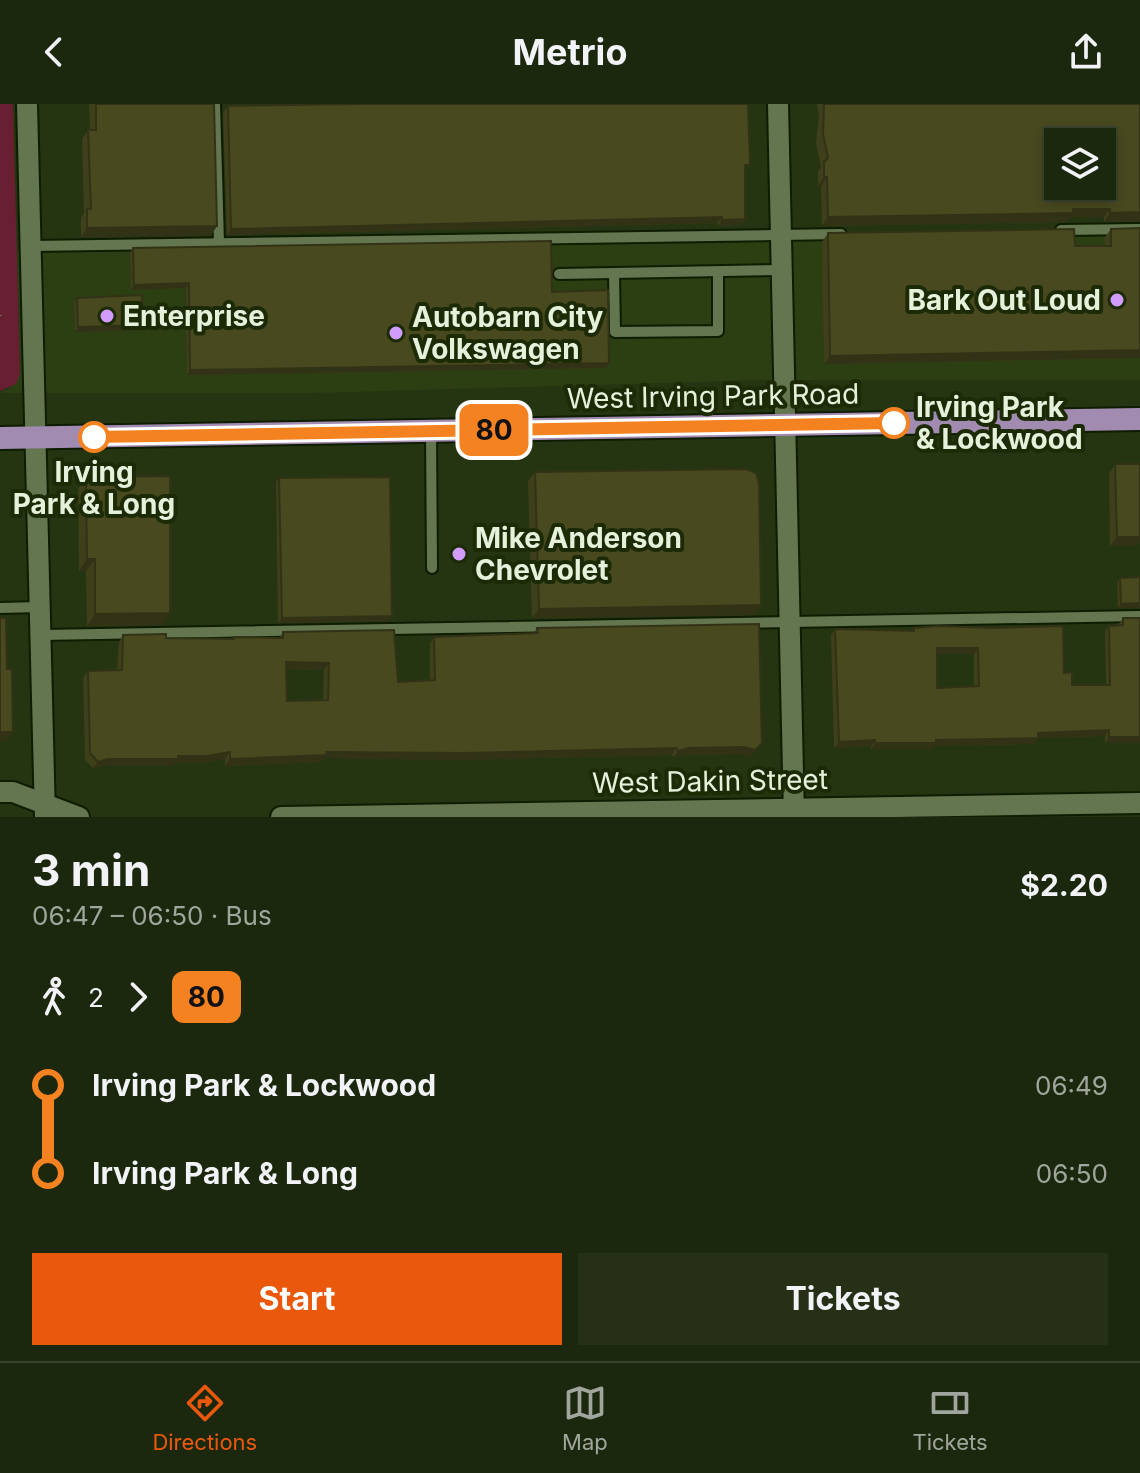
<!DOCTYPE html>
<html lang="en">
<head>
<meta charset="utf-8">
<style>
  :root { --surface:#1c280d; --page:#253016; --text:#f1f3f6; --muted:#a0a69d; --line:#3a442e; --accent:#ea580c }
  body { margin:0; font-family:Inter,sans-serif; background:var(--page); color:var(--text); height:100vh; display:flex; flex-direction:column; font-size:30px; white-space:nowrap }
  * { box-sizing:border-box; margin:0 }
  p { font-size:26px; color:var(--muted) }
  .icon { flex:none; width:44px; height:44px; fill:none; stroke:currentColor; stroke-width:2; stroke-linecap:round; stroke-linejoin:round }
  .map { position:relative; height:713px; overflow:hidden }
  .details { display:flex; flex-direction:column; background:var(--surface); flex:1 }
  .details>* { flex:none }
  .badge { padding:0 16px; border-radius:12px; font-size:28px; line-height:52px }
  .buttons { position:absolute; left:1044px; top:24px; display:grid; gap:16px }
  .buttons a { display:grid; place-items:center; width:72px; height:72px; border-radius:0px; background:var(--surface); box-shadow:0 4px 12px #0003,0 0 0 2px var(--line); font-size:40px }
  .map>.badge { position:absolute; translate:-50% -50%; box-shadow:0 0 0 4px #fff }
  .legs { display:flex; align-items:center; gap:12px; height:88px; padding:0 32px; font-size:26px }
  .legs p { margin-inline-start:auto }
  .overview { display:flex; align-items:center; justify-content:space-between; height:136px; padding:0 32px }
  h1 { font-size:44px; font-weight:700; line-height:60px }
  .primary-button { display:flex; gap:16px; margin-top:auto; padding:16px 32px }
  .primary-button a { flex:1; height:92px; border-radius:0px; background:var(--accent); color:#fff; font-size:32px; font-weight:700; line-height:92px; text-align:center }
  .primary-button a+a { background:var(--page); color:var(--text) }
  ul { padding:0 32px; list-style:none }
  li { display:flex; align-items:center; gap:28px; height:88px; font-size:30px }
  li i { display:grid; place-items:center; width:12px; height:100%; margin:0 10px; background:currentColor }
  li i::after { content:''; width:20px; height:20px; margin:-10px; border:6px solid; border-radius:50%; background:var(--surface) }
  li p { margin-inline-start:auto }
  li:first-child i { background:linear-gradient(#0000 50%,currentColor 0) }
  li:last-child i { background:linear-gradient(currentColor 50%,#0000 0) }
  header { display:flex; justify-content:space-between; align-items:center; height:104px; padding:0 32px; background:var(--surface); font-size:36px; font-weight:700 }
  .tabs { display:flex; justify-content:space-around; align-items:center; height:112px; border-top:2px solid var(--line); background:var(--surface); font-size:22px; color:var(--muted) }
  .tabs a { display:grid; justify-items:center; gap:4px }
  .tabs .current { color:var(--accent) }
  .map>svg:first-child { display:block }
  .built { fill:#2c3f13 }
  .green { fill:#671f31 }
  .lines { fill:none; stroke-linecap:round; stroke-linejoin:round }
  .service-casing { stroke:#0e1c00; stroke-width:14 }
  .minor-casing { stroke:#0e1c00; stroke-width:24 }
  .primary-casing { stroke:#0e1c00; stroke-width:26 }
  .path { stroke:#677556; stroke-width:4; stroke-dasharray:4 4; stroke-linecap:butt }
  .service { stroke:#63764f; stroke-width:10 }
  .minor { stroke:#63764f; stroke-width:20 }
  .primary { stroke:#a28bb1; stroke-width:22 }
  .wall { fill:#3e3f1b; fill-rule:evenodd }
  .shaded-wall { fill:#323316 }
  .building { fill:#48491f; stroke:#323316; stroke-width:2; fill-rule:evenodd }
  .line-1-casing { stroke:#fff; stroke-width:18 }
  .line-1 { stroke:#f58220; stroke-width:12 }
  .poi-dot { fill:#d29cfd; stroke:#1c2b06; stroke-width:3 }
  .stop-1-dot { fill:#fff; stroke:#f58220; stroke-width:4 }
  .labels { text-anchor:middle; stroke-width:8; stroke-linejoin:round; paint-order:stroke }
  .poi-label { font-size:28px; font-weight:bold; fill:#e6f1db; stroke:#1c2b06; text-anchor:start }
  .street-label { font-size:28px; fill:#e6f1db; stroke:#1c2b06 }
  .stop-label { font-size:28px; font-weight:bold; fill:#e6f1db; stroke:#1c2b06; text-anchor:start }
</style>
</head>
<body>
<header><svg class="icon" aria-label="back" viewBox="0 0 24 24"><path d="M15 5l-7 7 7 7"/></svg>Metrio<svg class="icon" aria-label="share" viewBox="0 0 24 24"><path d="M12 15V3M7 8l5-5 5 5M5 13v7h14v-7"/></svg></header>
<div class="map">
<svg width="1140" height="713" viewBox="0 0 1140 713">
  <rect width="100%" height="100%" fill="#253511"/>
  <polygon class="built" points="1140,128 1140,276 762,276 315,289 0,289 8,285 20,270 17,147"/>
  <polygon class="green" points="0,0 13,0 20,270 16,280 0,287"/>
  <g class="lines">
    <defs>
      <g id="service">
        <polyline points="215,0 219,139"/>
        <polyline points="1061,126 1140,125"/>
        <polyline points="31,142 841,130"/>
        <polyline points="614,169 615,228 718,227 718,168"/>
        <polyline points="559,170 781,166"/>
        <polyline points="431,327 432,464"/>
        <polyline points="0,504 40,503"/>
        <polyline points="41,531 1140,512"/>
      </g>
      <g id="minor">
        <polyline points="27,0 45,713"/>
        <polyline points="778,0 794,713"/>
        <polyline points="0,688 13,688 79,713"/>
        <polyline points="281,713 1140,699"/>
      </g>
      <polyline id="primary" points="0,334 1140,315"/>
    </defs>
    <use href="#service" class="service-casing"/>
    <use href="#minor" class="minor-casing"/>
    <use href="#primary" class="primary-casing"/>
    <polyline class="path" points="0,211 0,212"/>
    <use href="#service" class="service"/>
    <use href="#minor" class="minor"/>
    <use href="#primary" class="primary"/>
  </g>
  <g class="wall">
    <polygon points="89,0 214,0 217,122 211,131 81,133 81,114 84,109 82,35 88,26 90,26"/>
    <polygon points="817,0 1140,0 1140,117 1104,118 1104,113 1070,113 1067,118 822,122 821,82 818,82 818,67 821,63 816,39 819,12"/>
    <polygon points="228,2 745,67 745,115 741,121 718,122 717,119 227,131 223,9"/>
    <polygon points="1140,124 1140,254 824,260 822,138 828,129 1075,142 1105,142 1104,134 1111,125"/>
    <polygon points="133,144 552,188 609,259 606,264 187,271 186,184 131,186 130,148"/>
    <polygon points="77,194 140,226 75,228 74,199"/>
    <polygon points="1115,360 1140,360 1140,438 1137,442 1110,442 1109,370"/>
    <polygon points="535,368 761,501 754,511 532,514 528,377"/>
    <polygon points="86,373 162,521 87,522 86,467 79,467 78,385"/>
    <polygon points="279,374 389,517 278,519 276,378"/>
    <polygon points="1140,473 1140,501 1138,504 1118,504 1117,479 1120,474"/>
    <path d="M1123,514L1140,639H1105V632L1038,634L1034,640L934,642L932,645H871V642L834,644L831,531L835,525L911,527L914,524L1064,569L1072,581H1106L1105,527L1109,522L1118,521ZM937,550H974V582L937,584Z"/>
    <path d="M537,524L762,639L750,653L739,650L684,651L674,653L671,651L458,656L324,654L321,658L225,662V655L203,659H175L173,662H103L93,664L85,656L83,574L88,567L117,566L119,538L123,531L166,534L232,535L234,533L279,534L283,528L398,578L430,576V539L434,533L534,529ZM286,565L324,566L323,596L287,597Z"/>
  </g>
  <g class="shaded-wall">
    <polygon points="824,73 827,73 821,82 818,82"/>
    <polygon points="1073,105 1110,105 1104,113 1070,113 1067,118 822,122 828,113"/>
    <polygon points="1140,108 1140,117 1104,118 1110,109"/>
    <polygon points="722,113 717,119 227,131 231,125"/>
    <polygon points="745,115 741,121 718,122 722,116"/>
    <polygon points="217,122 211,131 81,133 87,124"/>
    <polygon points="189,179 186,184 131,186 134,181"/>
    <polygon points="143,221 140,226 75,228 78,223"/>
    <polygon points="1140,246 1140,254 824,260 830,252"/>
    <polygon points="609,259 606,264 187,271 190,266"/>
    <polygon points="1117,433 1140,433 1140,438 1137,442 1110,442"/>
    <polygon points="87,455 95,455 86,467 79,467"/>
    <polygon points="1140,499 1138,504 1118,504 1121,500"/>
    <polygon points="761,501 754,511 532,514 539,505"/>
    <polygon points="170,509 162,521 87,522 95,510"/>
    <polygon points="392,512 389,517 278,519 282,514"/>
    <polygon points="937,544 978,544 974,550 933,550"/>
    <polygon points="286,558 329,559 324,566 281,565"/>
    <polygon points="1109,626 1105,632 1037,634 1038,634 1034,640 934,642 932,645 871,645 875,639 1038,629"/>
    <polygon points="0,628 13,628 7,637 0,637"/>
    <polygon points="1109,633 1140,633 1140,639 1105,639"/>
    <polygon points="875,636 871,642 834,644 839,638"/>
    <polygon points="762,639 750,653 739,650 684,651 674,653 678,647 689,644"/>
    <polygon points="676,644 671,651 458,656 324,654 321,658 225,662 230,655 326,648"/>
    <polygon points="230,648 225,655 203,659 175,659 173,662 103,662 93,664 98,658 108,655 178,652"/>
  </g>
  <g class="building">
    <polygon points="96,0 214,0 217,122 87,124 87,105 91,105 88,26 96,26"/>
    <polygon points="362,0 748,0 750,61 745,61 745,115 722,116 722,113 231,125 228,2"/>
    <path d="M824,0H1140V108L1110,109V105H1073V109L828,113L827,73H824V58L828,54L823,30ZM1058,38H1102V82H1058Z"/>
    <polygon points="1140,124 1140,246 830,252 828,129 1074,125 1075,142 1111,142 1111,125"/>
    <polygon points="551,137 552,188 608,186 609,259 190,266 189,179 134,181 133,144"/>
    <polygon points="142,191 143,221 78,223 77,194"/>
    <polygon points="1115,360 1140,360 1140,433 1117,433"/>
    <polygon points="746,365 756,369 759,379 761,501 539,505 535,368"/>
    <polygon points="170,372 170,509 95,510 95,455 87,455 86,373"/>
    <polygon points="390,373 392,512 282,514 279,374"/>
    <polygon points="1140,473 1140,499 1121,500 1120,474"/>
    <polygon points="0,514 6,514 7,565 12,565 13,628 0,628"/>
    <path d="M1123,514H1140V633H1109V626L1038,629V634L936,636V639H875V636L839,638L835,525L914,527V524L938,522L994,524L1063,522L1064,569L1072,568V581H1110L1109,522L1123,521ZM937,544H978L979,582L937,584Z"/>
    <path d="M759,520L762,639L755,646L744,643L689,644L678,647L676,644L463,649L326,648V651L230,655V648L207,652H178V655H108L98,658L90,649L88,567L122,566L123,531L166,530V534L234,535V533L283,534V528L394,526L398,578L435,576L434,533L538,529L537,524ZM286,558L329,559L328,596L287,597Z"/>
  </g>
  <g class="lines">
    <defs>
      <polyline id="line-1" points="94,333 894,319"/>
    </defs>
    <use href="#line-1" class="line-1-casing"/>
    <use href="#line-1" class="line-1"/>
  </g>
  <g class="poi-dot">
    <circle cx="1117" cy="196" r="8"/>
    <circle cx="107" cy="212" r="8"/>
    <circle cx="396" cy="229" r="8"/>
    <circle cx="459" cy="450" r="8"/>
  </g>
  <g class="stop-1-dot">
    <circle cx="894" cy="319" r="14"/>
    <circle cx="94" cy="333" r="14"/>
  </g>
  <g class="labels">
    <g class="poi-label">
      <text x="1101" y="206" text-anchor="end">Bark Out Loud</text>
      <text x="123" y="222">Enterprise</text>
      <text x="412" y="223">Autobarn City<tspan x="412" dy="32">Volkswagen</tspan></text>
      <text x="475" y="444">Mike Anderson<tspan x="475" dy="32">Chevrolet</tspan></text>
    </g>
    <g class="street-label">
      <text transform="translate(713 292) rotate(-1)" y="10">West Irving Park Road</text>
      <text transform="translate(710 677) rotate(-1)" y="10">West Dakin Street</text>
    </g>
    <g class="stop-label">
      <text x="916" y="313">Irving Park<tspan x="916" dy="32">&amp; Lockwood</tspan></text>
      <text x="94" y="378" text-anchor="middle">Irving<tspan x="94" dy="32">Park &amp; Long</tspan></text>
    </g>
  </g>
</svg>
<div class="buttons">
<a><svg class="icon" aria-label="layers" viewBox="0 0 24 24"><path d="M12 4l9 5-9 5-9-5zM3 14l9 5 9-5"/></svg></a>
</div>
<b class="badge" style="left:494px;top:326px;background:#f58220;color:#111">80</b>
</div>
<section class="details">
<div class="overview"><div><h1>3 min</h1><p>06:47 – 06:50 · Bus</p></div><b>$2.20</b></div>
<div class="legs"><svg class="icon" aria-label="walk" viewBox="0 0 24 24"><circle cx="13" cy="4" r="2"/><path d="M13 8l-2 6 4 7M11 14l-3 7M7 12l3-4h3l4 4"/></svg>2<svg class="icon" aria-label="forward" viewBox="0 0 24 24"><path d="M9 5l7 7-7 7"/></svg><b class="badge" style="background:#f58220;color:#111">80</b></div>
<ul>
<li><i style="color:#f58220"></i><b>Irving Park &amp; Lockwood</b><p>06:49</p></li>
<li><i style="color:#f58220"></i><b>Irving Park &amp; Long</b><p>06:50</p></li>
</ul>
<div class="primary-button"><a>Start</a><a>Tickets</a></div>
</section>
<nav class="tabs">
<a class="current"><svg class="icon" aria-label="directions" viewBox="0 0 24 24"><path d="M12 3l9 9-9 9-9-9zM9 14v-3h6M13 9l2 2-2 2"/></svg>Directions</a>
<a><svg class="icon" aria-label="map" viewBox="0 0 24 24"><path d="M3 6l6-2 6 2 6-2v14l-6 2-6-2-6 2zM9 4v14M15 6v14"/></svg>Map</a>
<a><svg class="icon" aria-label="tickets" viewBox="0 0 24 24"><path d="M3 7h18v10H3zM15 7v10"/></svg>Tickets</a>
</nav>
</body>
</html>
